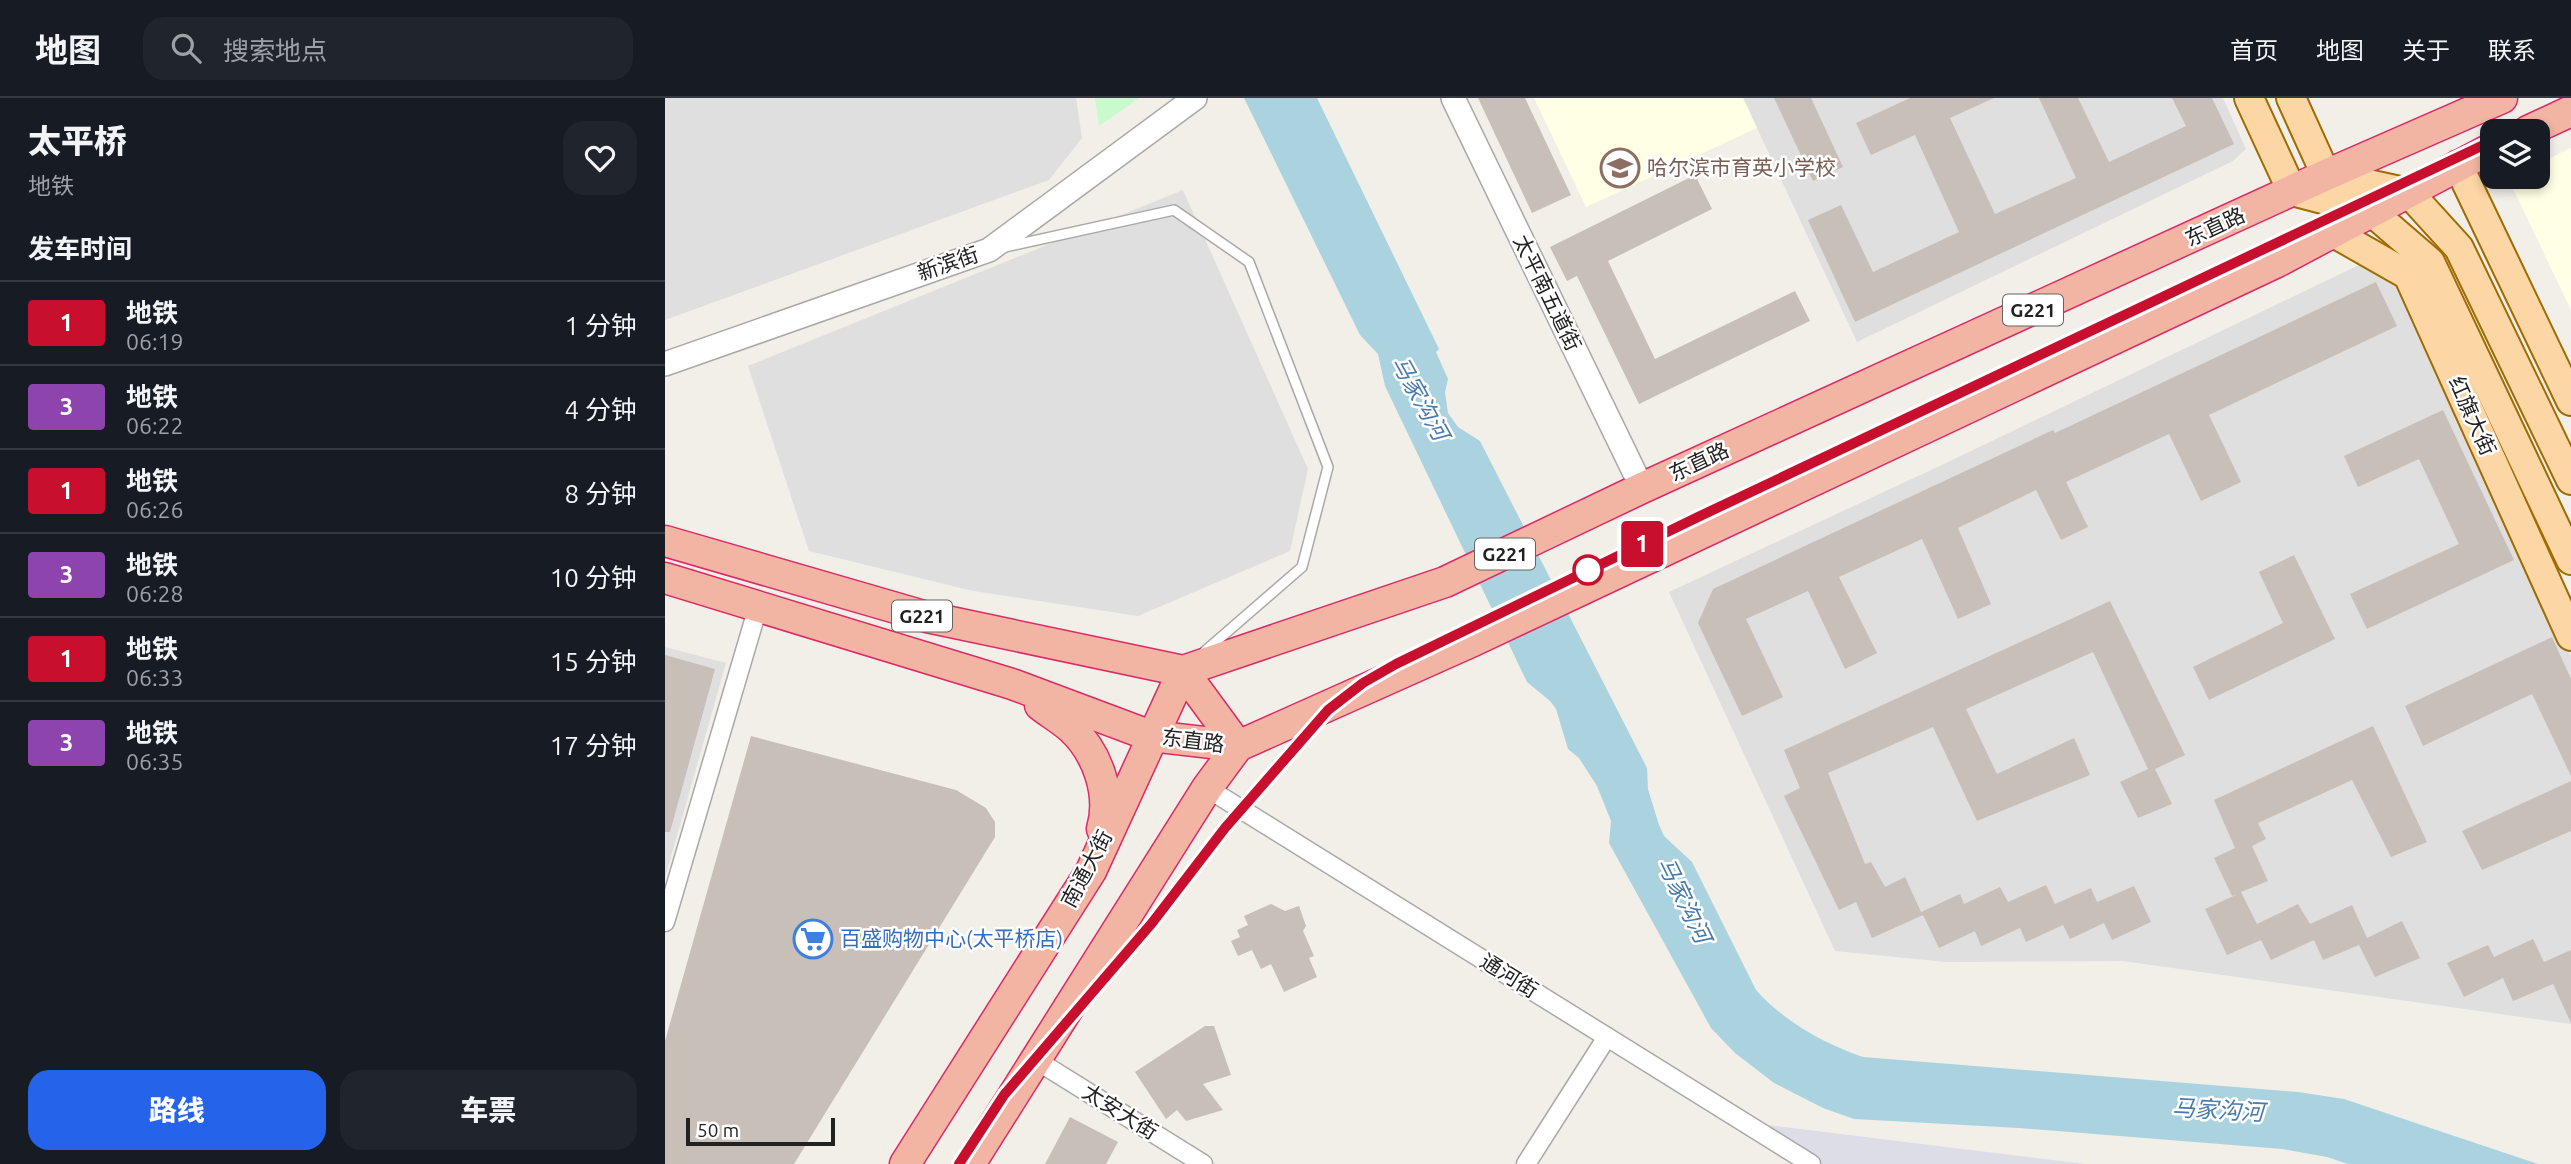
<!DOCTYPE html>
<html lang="zh">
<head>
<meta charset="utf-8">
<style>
  :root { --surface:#171b24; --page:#20242c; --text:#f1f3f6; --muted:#9ea1a6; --line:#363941; --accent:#2563eb }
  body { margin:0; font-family:Ubuntu,"Noto Sans SC",sans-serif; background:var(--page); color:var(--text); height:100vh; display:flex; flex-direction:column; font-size:26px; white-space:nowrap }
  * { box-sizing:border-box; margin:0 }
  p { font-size:23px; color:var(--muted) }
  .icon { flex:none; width:38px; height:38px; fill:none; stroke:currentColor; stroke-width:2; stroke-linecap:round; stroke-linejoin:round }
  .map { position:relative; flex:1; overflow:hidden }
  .panel { display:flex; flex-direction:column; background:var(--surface); width:665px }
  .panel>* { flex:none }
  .badge { padding:0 14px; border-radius:5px; font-size:24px; line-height:46px }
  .fabs { position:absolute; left:1815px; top:21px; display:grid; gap:14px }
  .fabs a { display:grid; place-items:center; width:70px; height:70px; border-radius:14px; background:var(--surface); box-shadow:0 4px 10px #0003; font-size:35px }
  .scale { position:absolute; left:21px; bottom:18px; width:149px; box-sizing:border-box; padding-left:7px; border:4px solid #222; border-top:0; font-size:19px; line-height:24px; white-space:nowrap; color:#222; -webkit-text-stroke:5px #fff; paint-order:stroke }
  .map>.badge { position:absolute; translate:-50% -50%; box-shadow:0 0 0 4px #fff }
  h2 { padding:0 28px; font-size:26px; line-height:63px }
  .round { display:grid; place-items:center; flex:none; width:74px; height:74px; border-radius:21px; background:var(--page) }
  .headline { display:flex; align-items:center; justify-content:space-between; height:119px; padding:0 28px }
  h1 { font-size:33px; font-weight:800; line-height:52px }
  .button { display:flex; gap:14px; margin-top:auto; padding:14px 28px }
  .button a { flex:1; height:80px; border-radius:21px; background:var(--accent); color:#fff; font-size:28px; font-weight:800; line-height:80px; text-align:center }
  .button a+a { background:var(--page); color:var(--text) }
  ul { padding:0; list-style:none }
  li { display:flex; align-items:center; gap:21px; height:84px; padding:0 28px; border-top:2px solid var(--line) }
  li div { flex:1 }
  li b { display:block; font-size:26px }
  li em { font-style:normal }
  li .badge { min-width:77px; font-weight:700; text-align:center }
  header { display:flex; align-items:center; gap:42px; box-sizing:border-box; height:98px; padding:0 35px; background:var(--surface); border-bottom:2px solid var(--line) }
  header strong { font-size:33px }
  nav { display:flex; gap:38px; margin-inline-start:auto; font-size:24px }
  .search { width:490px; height:63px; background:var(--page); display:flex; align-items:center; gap:18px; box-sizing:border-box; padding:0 24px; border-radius:21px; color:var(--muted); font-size:26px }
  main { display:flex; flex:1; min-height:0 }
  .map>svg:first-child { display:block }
  .residential { fill:#e0dfdf }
  .education { fill:#ffffe5 }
  .park { fill:#c8facc }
  .plaza { fill:#dddde8 }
  .water { fill:#aad3df }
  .building { fill:#c7bfb8 }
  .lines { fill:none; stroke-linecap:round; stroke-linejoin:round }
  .service-casing { stroke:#a9a9a9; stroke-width:12 }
  .minor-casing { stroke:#a9a9a9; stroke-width:21 }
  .tertiary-casing { stroke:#a9a9a9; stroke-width:26 }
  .primary-casing { stroke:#a06b00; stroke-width:32 }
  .trunk-casing { stroke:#dc2a67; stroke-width:33 }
  .service { stroke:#fff; stroke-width:9 }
  .minor { stroke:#fff; stroke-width:18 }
  .tertiary { stroke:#fff; stroke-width:23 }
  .primary { stroke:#fcd6a4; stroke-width:28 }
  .trunk { stroke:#f2b4a3; stroke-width:30 }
  .line-casing { stroke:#fff; stroke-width:16 }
  .line { stroke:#c8102e; stroke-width:10 }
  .stop-dot { fill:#fff; stroke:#c8102e; stroke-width:3.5 }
  .labels { text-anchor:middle; stroke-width:5; stroke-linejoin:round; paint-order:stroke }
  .shield { fill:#fff; stroke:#646464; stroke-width:2 }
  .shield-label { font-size:19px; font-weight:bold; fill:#222 }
  .education-label { font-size:21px; fill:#785e54; stroke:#fff; text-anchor:start }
  .street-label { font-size:21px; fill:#222; stroke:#fff }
  .shop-label { font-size:21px; fill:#366cbe; stroke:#fff; text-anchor:start }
  .water-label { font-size:23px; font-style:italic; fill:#4a7aab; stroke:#fff }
</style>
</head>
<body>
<header>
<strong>地图</strong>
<div class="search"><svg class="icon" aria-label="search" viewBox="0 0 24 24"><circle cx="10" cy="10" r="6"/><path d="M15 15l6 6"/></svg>搜索地点</div>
<nav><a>首页</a><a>地图</a><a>关于</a><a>联系</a></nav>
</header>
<main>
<section class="panel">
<div class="headline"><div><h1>太平桥</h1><p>地铁</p></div><a class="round"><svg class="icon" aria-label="heart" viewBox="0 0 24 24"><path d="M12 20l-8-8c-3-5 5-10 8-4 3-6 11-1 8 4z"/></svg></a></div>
<h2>发车时间</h2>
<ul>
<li><span class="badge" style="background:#c8102e;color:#fff">1</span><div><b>地铁</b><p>06:19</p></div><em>1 分钟</em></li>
<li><span class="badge" style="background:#8e44ad;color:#fff">3</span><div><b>地铁</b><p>06:22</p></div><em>4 分钟</em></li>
<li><span class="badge" style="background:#c8102e;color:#fff">1</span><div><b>地铁</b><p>06:26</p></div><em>8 分钟</em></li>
<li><span class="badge" style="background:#8e44ad;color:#fff">3</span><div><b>地铁</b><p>06:28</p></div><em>10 分钟</em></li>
<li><span class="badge" style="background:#c8102e;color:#fff">1</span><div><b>地铁</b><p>06:33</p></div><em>15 分钟</em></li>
<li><span class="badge" style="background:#8e44ad;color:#fff">3</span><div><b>地铁</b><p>06:35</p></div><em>17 分钟</em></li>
</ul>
<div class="button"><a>路线</a><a>车票</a></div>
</section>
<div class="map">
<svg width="1906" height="1066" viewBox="0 0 1906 1066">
  <rect width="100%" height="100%" fill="#f2efe9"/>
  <g class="residential">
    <polygon points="0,0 411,0 417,40 384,82 0,222"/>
    <polygon points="1078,0 1558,0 1581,51 1568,63 1192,244"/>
    <polygon points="518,92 643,371 625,453 473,518 308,493 144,453 83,268"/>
    <polygon points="1696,166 1736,185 1906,558 1906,926 1458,863 1281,864 1170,853 1004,494 1281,365"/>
    <polygon points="0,549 61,565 0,780"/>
  </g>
  <g class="education">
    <polygon points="869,0 1078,0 1092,30 921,109"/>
    <polygon points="1906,50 1906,212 1843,80 1872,79 1873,66"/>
  </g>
  <polygon class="park" points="430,0 474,0 434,28"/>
  <polygon class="plaza" points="1078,1024 1420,1066 1146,1066"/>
  <path class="water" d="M579,0H652L774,251L771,254L783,281L780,294L783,315L793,329L815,343L982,670L983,691L994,727L999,738L1027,764L1091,892C1118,923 1160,946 1198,959L1633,994L1679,1001L1873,1066H1683L1662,1059L1617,1051L1354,1030L1189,1021L1158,1010L1109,985L1070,955L1046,930L944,745L946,723L932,688L914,660L903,651L891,611L885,603L862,584L720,288L713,256L695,237Z"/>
  <g class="building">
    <polygon points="813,0 860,0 906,97 867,115"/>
    <polygon points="1109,0 1146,0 1178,69 1148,83"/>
    <polygon points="1245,0 1329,0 1285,20 1330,116 1411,80 1374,0 1413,0 1444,64 1521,28 1507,0 1547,0 1569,46 1190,224 1143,122 1176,107 1208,174 1294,134 1250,37 1206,57 1191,25"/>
    <polygon points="1030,77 1047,111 943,163 990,261 1130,193 1145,223 974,306 912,178 902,183 885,149"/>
    <polygon points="1711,184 1732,228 1544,317 1576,384 1536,403 1504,336 1401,384 1423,429 1396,442 1371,392 1293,430 1326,506 1293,521 1257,441 1174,479 1212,555 1180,571 1143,493 1081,521 1118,599 1077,618 1033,525 1048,491 1388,332 1390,335"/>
    <polygon points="1778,312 1849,462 1702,531 1685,496 1794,446 1754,361 1693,389 1679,358"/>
    <polygon points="1629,457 1670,541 1544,602 1528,569 1618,525 1594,474"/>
    <polygon points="1445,503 1520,657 1490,671 1507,706 1473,720 1455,684 1483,671 1428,554 1301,611 1332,676 1409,640 1425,677 1312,723 1268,629 1163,675 1200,766 1206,764 1220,789 1240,779 1256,814 1295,796 1299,806 1335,789 1343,804 1381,787 1390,806 1426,790 1432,804 1469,788 1486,824 1447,842 1439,825 1405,841 1398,827 1361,844 1355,830 1316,848 1310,833 1274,850 1258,817 1207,840 1191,804 1174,812 1119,698 1135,690 1119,652"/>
    <polygon points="1887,539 1906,581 1906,678 1867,596 1758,648 1740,608"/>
    <polygon points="0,557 50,571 5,734 0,734"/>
    <polygon points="1708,628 1762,744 1726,759 1687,682 1593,725 1601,741 1587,748 1603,783 1576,794 1592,826 1633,806 1645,826 1687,807 1702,840 1737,823 1755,860 1710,879 1694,847 1658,862 1649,842 1606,862 1596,842 1562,857 1540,811 1573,796 1567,798 1549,760 1570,750 1549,702"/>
    <polygon points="86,638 291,692 321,710 330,724 330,739 129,1066 0,1066 0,943"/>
    <polygon points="1906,683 1906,733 1817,772 1797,733"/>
    <polygon points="606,806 620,813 634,808 641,828 638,833 649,858 644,860 652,879 619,894 606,866 596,871 587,852 573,858 566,843 575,839 572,832 583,827 579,818"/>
    <polygon points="1868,841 1879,864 1906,852 1906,925 1888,886 1848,903 1838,880 1799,899 1782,865 1823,847 1829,859"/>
    <polygon points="540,928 549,928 566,977 538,986 558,1012 521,1023 512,1012 501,1021 470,974"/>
    <polygon points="405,1019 453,1044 441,1066 380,1066"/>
  </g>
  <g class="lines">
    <defs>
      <polyline id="service" points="340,149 509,112 584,164 663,369 637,469 539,554"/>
      <g id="minor">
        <polyline points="542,690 1146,1066"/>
        <polyline points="0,824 93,509"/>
        <polyline points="371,962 538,1066"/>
        <polyline points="861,1066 942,939"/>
      </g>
      <g id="tertiary">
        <polyline points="788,0 977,390"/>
        <polyline points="0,266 324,152 530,0"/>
      </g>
      <g id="primary">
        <polyline points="1584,0 1627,93 1707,114 1765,164 1906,462"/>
        <polyline points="1626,0 1661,77 1744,95 1794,150 1906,382"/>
        <polyline points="1793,67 1906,303"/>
        <polyline points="1669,135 1743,177 1906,538"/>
      </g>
      <g id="trunk">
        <polyline points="1863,33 1906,13"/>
        <polyline points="0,443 262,519 518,573 780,484 977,390 1661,77 1837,0"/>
        <polyline points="0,480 347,586 486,638 573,648 808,543 1612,164 1827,50"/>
        <polyline points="518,573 573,648"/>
        <path d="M375,607C385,615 397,622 406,630C433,655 447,697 437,731"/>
        <polyline points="240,1066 426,773 518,573"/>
        <polyline points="305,1066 542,690 573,648"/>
      </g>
    </defs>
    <use href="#service" class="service-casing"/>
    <use href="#minor" class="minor-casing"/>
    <use href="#tertiary" class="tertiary-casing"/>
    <use href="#primary" class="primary-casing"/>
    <use href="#trunk" class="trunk-casing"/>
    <use href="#service" class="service"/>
    <use href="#minor" class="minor"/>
    <use href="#tertiary" class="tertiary"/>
    <use href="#primary" class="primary"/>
    <use href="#trunk" class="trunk"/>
  </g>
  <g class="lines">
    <defs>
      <polyline id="line" points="294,1066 339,997 487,825 560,730 663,612 698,585 731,566 1033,419 1827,43"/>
    </defs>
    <use href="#line" class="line-casing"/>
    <use href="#line" class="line"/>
  </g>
  <defs>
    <symbol id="school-ring" viewBox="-11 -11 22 22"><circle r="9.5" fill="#fff" stroke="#8d6e63" stroke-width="1.5"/><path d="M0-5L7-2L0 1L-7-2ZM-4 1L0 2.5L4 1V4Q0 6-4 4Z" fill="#8d6e63"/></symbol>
    <symbol id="supermarket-ring" viewBox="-11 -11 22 22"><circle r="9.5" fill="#fff" stroke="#3f7fe0" stroke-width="1.5"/><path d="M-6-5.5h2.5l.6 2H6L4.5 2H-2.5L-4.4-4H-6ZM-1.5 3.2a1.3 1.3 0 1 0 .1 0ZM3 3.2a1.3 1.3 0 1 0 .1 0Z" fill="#3f7fe0"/></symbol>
  </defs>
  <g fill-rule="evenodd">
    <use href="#school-ring" x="933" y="48" width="44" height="44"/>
    <use href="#supermarket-ring" x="126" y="819" width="44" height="44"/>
  </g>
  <circle class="stop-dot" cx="923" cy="472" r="14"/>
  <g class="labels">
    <g class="shield">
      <rect x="1338" y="196.5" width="60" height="31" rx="5"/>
      <rect x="810" y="440.5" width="60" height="31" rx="5"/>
      <rect x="227" y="502.5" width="60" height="31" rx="5"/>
    </g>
    <g class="shield-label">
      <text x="1368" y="219">G221</text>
      <text x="840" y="463">G221</text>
      <text x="257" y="525">G221</text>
    </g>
    <g class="education-label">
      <text x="982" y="77">哈尔滨市育英小学校</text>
    </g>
    <g class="street-label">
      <text transform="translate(1550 129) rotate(-25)" y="7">东直路</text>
      <text transform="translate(283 166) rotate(-19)" y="7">新滨街</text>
      <text transform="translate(882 195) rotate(64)" y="7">太平南五道街</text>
      <text transform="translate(1807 318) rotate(66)" y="7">红旗大街</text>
      <text transform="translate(1034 364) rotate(-25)" y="7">东直路</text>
      <text transform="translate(528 643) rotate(7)" y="7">东直路</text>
      <text transform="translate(422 771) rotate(-62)" y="7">南通大街</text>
      <text transform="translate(844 878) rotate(32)" y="7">通河街</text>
      <text transform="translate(455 1014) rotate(32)" y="7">太安大街</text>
    </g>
    <g class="shop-label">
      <text x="175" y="848">百盛购物中心(太平桥店)</text>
    </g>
    <g class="water-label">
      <text transform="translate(755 300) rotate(61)" y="8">马家沟河</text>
      <text transform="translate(1019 802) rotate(64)" y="8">马家沟河</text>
      <text transform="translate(1553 1012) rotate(3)" y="8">马家沟河</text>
    </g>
  </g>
</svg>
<div class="fabs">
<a><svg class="icon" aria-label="layers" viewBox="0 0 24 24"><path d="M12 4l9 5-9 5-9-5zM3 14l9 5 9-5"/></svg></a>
</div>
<div class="scale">50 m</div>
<b class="badge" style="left:977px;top:446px;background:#c8102e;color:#fff">1</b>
</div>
</main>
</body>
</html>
